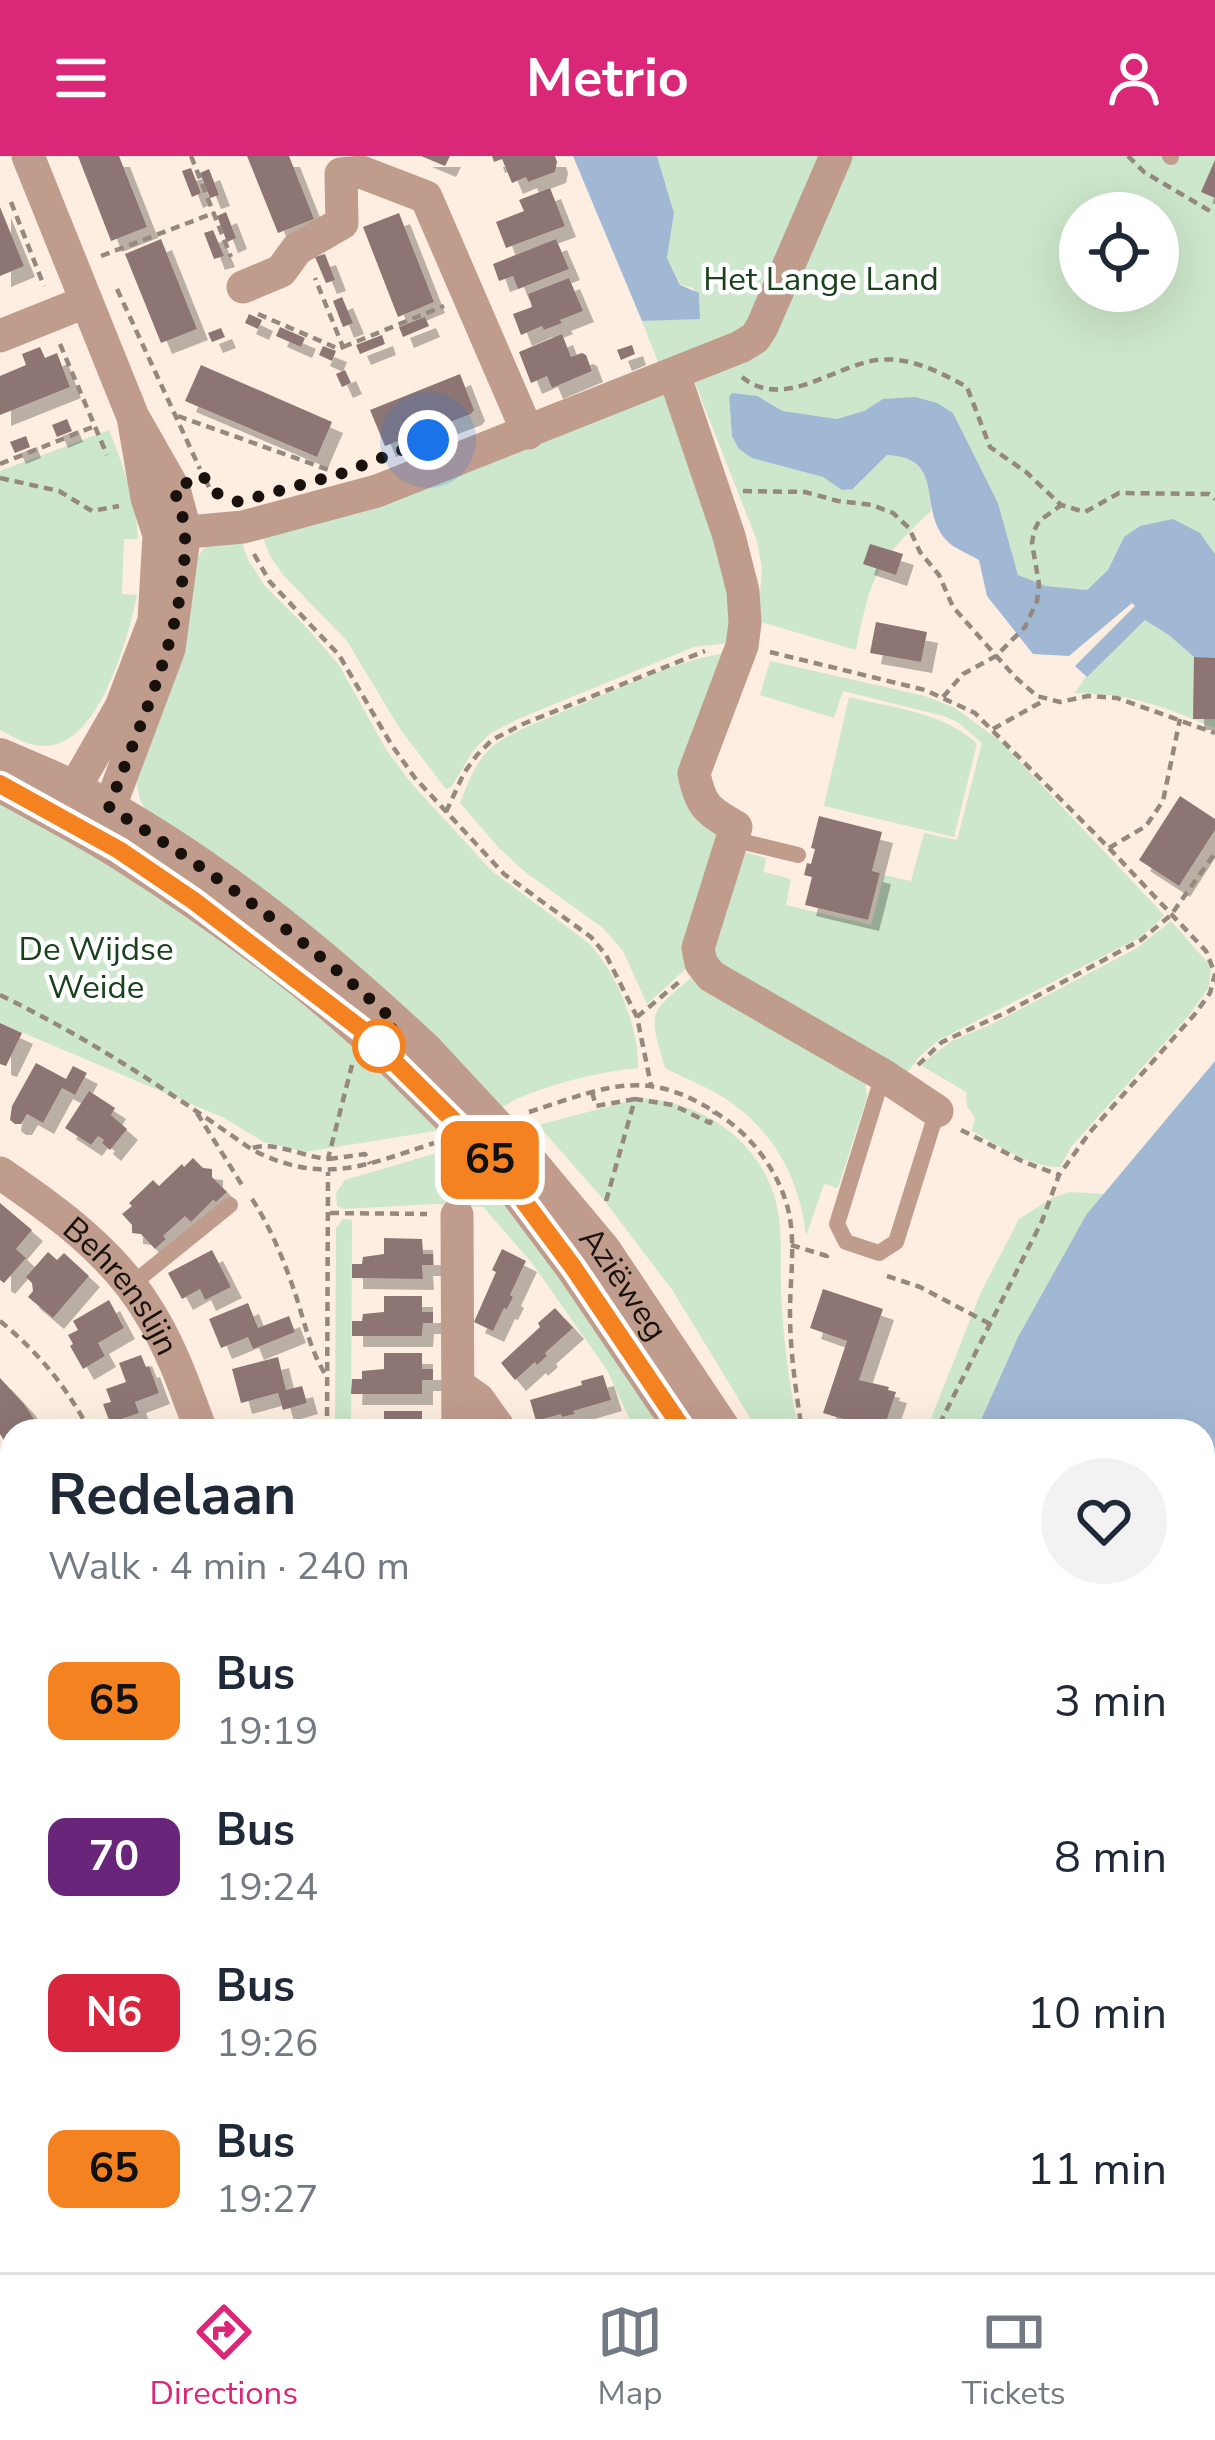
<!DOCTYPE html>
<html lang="en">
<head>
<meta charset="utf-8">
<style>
  :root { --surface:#fff; --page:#f2f2f3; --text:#1f2937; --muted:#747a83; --line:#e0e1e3; --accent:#db2777 }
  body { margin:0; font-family:"Nunito Sans",sans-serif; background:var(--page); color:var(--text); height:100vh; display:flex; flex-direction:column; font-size:45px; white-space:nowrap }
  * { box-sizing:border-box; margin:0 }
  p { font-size:39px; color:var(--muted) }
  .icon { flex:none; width:66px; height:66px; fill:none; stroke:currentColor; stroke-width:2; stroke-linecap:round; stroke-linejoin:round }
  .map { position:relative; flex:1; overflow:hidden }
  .side { position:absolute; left:0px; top:1263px; width:1215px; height:855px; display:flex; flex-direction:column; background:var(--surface); border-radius:36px 36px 0 0; box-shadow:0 12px 48px #0002 }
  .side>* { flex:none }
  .badge { padding:0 24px; border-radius:18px; font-size:42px; line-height:78px }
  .buttons { position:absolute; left:1059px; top:36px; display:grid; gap:24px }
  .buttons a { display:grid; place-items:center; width:120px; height:120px; border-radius:50%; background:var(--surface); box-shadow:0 12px 48px #0002; font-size:60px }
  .you { position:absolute; width:60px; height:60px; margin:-30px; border:9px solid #fff; border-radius:50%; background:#1a73e8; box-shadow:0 0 0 18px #1a73e833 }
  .map>.badge { position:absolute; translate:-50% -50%; box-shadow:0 0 0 6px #fff }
  .round { display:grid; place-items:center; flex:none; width:126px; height:126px; border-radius:63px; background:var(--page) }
  .headline { display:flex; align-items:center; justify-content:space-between; height:204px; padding:0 48px }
  h1 { font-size:57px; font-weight:700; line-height:90px }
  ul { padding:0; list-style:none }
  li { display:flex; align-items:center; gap:36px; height:156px; padding:0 48px }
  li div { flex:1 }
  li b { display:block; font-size:45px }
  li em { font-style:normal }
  li .badge { min-width:132px; font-weight:700; text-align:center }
  header { display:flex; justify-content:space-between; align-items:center; height:156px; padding:0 48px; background:var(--accent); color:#fff; font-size:54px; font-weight:700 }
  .menu { display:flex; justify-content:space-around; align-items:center; height:168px; border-top:3px solid var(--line); background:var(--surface); font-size:33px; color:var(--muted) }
  .menu a { display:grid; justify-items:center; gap:6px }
  .menu .current { color:var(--accent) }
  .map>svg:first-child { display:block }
  .green { fill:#cce7cb; fill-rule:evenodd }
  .water { fill:#a0b8d4 }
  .building { fill:#8c7573; filter:url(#shadow) }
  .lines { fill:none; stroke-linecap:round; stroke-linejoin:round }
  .path { stroke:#94887f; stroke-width:4.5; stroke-dasharray:9 6; stroke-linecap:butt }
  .service { stroke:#c09c8d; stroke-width:16 }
  .pedestrian { stroke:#c09c8d; stroke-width:24 }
  .minor { stroke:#c09c8d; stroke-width:33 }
  .tertiary { stroke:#c09c8d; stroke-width:36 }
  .tertiary-bridge { stroke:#c09c8d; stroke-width:36 }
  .line-casing { stroke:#fff; stroke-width:27 }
  .line { stroke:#f58220; stroke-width:18 }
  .walk { stroke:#18110c; stroke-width:12; stroke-dasharray:0 21.6 }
  .stop-dot { fill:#fff; stroke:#f58220; stroke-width:6 }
  .labels { text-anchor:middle; stroke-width:9; stroke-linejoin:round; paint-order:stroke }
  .park-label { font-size:33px; fill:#19411b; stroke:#fff }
  .street-label { font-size:33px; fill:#18110c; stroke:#fff }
</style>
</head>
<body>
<header><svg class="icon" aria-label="menu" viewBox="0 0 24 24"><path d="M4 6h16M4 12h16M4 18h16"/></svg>Metrio<svg class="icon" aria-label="person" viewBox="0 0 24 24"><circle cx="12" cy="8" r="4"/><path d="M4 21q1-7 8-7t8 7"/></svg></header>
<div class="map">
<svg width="1215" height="2116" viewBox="0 0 1215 2116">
  <defs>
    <filter id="shadow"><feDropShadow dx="11" dy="11" stdDeviation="0" flood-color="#0004"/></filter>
  </defs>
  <rect width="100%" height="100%" fill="#fdeee1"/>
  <g class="green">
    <path d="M657,0H1215V398L1200,377L1124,381L1108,414L1087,434L1046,430L1018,419L998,347L953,257L883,243L864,255L837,263L783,255L770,247L729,242L732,280L752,302L824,321L854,333L887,299C925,301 928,321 931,355C875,407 871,420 856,494L758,465L762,412L757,385L695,227L727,212L660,211L642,165L700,162V145L693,132L681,129L667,102L674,57ZM1080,57H1158V135H1080Z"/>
    <polygon points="668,231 734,441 730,487 694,491 518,563 489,578 473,595 452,630 446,633 400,573 347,485 283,419 270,400 262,379"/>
    <path d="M109,274C123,310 137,344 138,383H124L122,438L137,439C128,482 99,591 44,590C28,590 14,581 0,574V315Z"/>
    <path d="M240,382L248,403L264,429L307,472L339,509L387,595L412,628L492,715L590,788C617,819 639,871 638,912C603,915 526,932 499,954L146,654L140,644L135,619L195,404L206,390Z"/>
    <path d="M1145,464L1170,480L1194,501L1215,503V572C1164,551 1131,537 1075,537L1084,523Z"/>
    <path d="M725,497L688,604L719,686L689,810L647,848L623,795L603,772L525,716L498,691L460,647C468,626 475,607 492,591C512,574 543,565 567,554C619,533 670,506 725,497Z"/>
    <polygon points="770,505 925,540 955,552 1000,585 1164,759 1161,763 1139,782 939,884 920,900 906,918 731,820 714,801 711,783 745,696 766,702 764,716 791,723 786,749 871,769 884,719 911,725 924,677 957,684 982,587 959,567 944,560 843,535 834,562 760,539"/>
    <path d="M849,541C892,552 944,556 977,588L954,681L824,650Z"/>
    <polygon points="0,644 179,744 454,972 305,996 264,986 224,962 0,867"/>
    <path d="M1171,765L1208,807L1211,814L1209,831L1190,858L1071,991L1060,1011C1030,1012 998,989 972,975L975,962L967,950L966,936L922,910L925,905L952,885L994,867L1137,792Z"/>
    <path d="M694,819L865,922L867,942L838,1032L824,1028L806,1080C800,1023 774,975 726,943C707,930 685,923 665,912C647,852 649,859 694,819Z"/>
    <path d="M641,942C697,945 752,979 772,1033C784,1064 780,1102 781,1135C783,1183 789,1229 799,1275H758L673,1135L603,1043L538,969Z"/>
    <polygon points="460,990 542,1088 663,1275 635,1275 607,1214 532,1107 483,1051 433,1048 344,1053 337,1050 336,1037 345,1024"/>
    <polygon points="1070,1036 1105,1038 1086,1059 1018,1181 976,1275 926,1275 981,1136 1019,1063 1052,1042"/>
    <polygon points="343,1063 352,1064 351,1275 335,1275 336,1072"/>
    <polygon points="527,2106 596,2106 586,2116 524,2116"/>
    <polygon points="796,2106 906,2106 908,2116 796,2116"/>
    <polygon points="993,2106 1057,2106 1058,2116 993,2116"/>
  </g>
  <g class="water">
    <polygon points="573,0 657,0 674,57 667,102 680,129 699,137 700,163 642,165"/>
    <path d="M732,237L757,240L783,255L837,263L864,255L883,243L915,241L937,247L953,257L998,347L1018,419L1046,430L1087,434L1108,414L1124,381L1140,370L1173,363L1200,377L1215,398V503L1194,501L1170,480L1145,464L1087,521L1075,510L1135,450L1132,447L1069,500L1033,498L987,440L979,404C969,398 953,392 946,384C917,352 947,302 887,299L853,333L842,334L823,321L752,302L739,293L732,280L729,241Z"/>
    <polygon points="1215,905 1215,2116 1058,2116 1057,2106 1203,2106 1203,1275 976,1275 1018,1181 1086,1059"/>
    <polygon points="606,2106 796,2106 796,2116 607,2116"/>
  </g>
  <g class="building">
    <polygon points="78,0 119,0 147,71 111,85"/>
    <polygon points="247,0 289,0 314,63 278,77"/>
    <polygon points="421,0 450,0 445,10"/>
    <polygon points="492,0 555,0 557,6 555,16 528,26 526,21 512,27 502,3 494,6"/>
    <polygon points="1215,4 1215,42 1201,36"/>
    <polygon points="191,12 201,37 192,41 182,15"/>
    <polygon points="209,13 219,39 210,42 200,17"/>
    <polygon points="550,32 565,70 506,92 496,66 524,55 519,44"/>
    <polygon points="0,51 24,110 0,120"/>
    <polygon points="226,56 236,82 227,86 217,60"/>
    <polygon points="399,57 434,146 398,161 363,71"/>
    <polygon points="213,74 224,100 214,103 204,77"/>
    <polygon points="161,83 197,173 161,187 125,98"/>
    <polygon points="556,83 569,113 518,133 513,120 499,125 493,108"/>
    <polygon points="325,98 335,124 326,127 315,101"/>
    <polygon points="569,122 583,155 560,164 562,167 544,174 542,170 521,179 513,158 532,151 528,138"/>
    <polygon points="342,141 353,167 343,171 333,145"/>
    <polygon points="249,158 262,164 258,173 245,167"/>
    <polygon points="425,161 429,170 403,181 399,171"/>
    <polygon points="280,171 305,182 301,191 276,180"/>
    <polygon points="221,172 225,181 212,186 208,177"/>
    <polygon points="562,178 571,201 582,197 586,199 592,215 552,232 547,220 531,227 519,196"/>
    <polygon points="382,179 385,188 360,198 356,189"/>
    <polygon points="632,189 635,198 621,204 617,194"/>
    <polygon points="323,190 336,195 332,205 319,199"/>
    <polygon points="40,191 45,202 57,197 70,231 0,259 0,220 26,209 22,198"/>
    <polygon points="201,209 332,266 317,301 185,245"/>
    <polygon points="345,214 351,227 342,231 336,218"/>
    <polygon points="460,218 474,254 471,258 385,290 370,254"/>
    <polygon points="67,263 72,275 57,281 52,269"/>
    <polygon points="26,280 30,291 15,297 10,286"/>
    <polygon points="870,388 903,398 896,419 863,408"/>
    <polygon points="876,466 927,476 921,506 870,497"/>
    <polygon points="1194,501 1215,502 1215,563 1193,563"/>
    <polygon points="1180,640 1215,663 1215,674 1179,730 1139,704"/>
    <polygon points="819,660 882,676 872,715 880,717 868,764 805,749 812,721 804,719 807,707 811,708 815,693 811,692"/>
    <polygon points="0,867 22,877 6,910 0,908"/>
    <polygon points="36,907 66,923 73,910 87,917 75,939 62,932 43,967 27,958 21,968 15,968 10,964 12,950"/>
    <polygon points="89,935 115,952 111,959 127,973 110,994 102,987 104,984 98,980 91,989 65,972"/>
    <polygon points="193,1002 203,1012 212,1013 212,1021 227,1036 216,1046 213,1044 191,1066 185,1060 163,1080 166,1083 155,1093 141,1078 132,1077 132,1069 122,1058 132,1050 129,1047 153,1024 159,1030 182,1008 184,1011"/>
    <polygon points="0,1047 32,1074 16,1093 26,1102 4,1127 0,1124"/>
    <polygon points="384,1082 422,1083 423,1098 433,1098 433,1109 422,1109 423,1123 352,1122 352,1108 362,1108 363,1101 384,1098"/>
    <polygon points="502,1093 526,1105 510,1139 513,1141 507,1153 504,1152 493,1175 474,1166 496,1116 492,1114"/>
    <polygon points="212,1094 231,1131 205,1144 200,1133 182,1143 168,1117"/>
    <polygon points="48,1096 57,1104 64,1097 89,1120 53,1162 28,1141 33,1135 32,1127 26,1121"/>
    <polygon points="823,1133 883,1153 859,1224 889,1231 888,1234 896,1236 883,1275 823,1257 847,1185 810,1172"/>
    <polygon points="384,1140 422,1140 422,1156 433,1156 433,1167 423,1167 422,1180 352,1180 352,1165 362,1165 363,1158 384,1156"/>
    <polygon points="109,1144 124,1172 98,1187 105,1200 83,1213 70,1190 73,1188 68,1179 78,1174 73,1165"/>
    <polygon points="248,1147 258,1172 289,1160 295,1176 253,1193 248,1181 221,1192 209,1163"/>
    <polygon points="555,1152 573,1172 545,1197 547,1200 537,1209 535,1206 515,1224 501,1207 540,1171 538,1167"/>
    <polygon points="384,1197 422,1197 422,1213 433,1213 433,1224 422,1224 422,1238 351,1238 352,1223 362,1223 362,1215 384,1213"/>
    <polygon points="141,1199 146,1211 149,1210 159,1237 135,1246 139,1257 110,1267 103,1248 111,1246 106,1233 126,1226 119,1207"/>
    <polygon points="278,1201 286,1234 302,1230 307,1247 283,1254 278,1237 241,1247 232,1213"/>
    <polygon points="603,1219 611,1244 573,1255 575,1258 562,1261 561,1258 536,1265 530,1244 582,1229 581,1225"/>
    <polygon points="0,1222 24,1248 42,1275 12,1275 12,1297 0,1278"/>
    <polygon points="384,1255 422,1255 422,1271 433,1271 433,1275 374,1275 374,1270 384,1270"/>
    <rect x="0" y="1486" width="12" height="42"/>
    <rect x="0" y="1610" width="12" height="42"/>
    <polygon points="0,1701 12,1702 12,1744 0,1744"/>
    <rect x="0" y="1825" width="12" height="43"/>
    <rect x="0" y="1917" width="12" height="43"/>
    <rect x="0" y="2041" width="12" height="42"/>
    <rect x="197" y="2106" width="42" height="10"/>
  </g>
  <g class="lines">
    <g class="path">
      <polyline points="191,0 231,101"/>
      <polyline points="1128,0 1144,16 1215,58"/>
      <polyline points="11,46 44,130"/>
      <polyline points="101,100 214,57"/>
      <polyline points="117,133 200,313"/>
      <polyline points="258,158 339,193 343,191 315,122"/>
      <polyline points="60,188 107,299"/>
      <polyline points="343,191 444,150"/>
      <path d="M742,221C783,255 833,210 877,204C909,200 940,216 967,231L990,291L1026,316L1061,349L1085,356L1119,337L1209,338L1215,343"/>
      <polyline points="178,260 329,314"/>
      <polyline points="0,308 95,270"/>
      <polyline points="0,322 59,335 92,355 119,350"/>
      <polyline points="205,323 211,335 221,340"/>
      <polyline points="743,335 805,336 838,345 872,349 893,357 909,372 920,396 939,419 953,451 1015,521 1037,540 1060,546 1088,540 1117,542 1215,577"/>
      <polyline points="254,398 270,426 339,499 391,588 415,622 504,718 591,781 606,799 637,861 651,929"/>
      <polyline points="770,496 925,534 975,557 1109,692 1206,795 1215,818 1210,837 1195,858 1090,976 1059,1019 1042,1065 936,1275"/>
      <polyline points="943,541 963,518 996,500 1025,471 1037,445 1039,428 1032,387 1034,375 1039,365 1060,350"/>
      <polyline points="993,573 1045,544"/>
      <polyline points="446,656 464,617 477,599 492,584 523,568 705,495"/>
      <polyline points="1109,692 1146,670 1163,645 1180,563"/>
      <path d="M0,839C92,884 167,934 251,993C322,1030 364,1010 434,987"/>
      <polyline points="637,861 679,826"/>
      <polyline points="918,909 942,886 1007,856 1141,784 1171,759 1215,697"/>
      <polyline points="592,936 596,950 635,943"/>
      <path d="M529,956C612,929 650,909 728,965C754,984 776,1014 786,1046C797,1080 790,1120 790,1156C790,1196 796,1235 802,1275"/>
      <polyline points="197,957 242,1029"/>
      <polyline points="961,974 1024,1006 1059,1019"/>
      <path d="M253,992C274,985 304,1001 328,1003L352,909"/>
      <polyline points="329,1003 365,998 370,1008"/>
      <path d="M252,1043C271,1072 285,1107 296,1140C305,1168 311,1197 327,1221"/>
      <polyline points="606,1045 635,943 673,949 710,967 715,956"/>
      <polyline points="330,1057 427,1058"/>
      <polyline points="791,1089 827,1100 828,1097"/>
      <polyline points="887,1120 920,1131 990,1168"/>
      <path d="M0,1165C40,1198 65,1229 90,1275"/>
      <polyline points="327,1275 328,1016"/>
      <polyline points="0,1568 12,1568"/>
      <polyline points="0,1784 12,1784"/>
      <polyline points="0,2000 12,2000"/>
      <polyline points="997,2106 997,2116"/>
      <polyline points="181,2116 181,2106"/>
      <polyline points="981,2116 981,2106"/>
    </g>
    <g class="service">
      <polyline points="1170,0 1171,1"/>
      <polyline points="732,683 798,699"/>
      <polyline points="883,919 837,1068 846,1086 879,1097 896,1086 937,955"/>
      <polyline points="131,1129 230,1049"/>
    </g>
    <g class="pedestrian">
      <polyline points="0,1677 12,1677"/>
      <polyline points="0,1891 12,1891"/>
      <polyline points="0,2110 111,2109 114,2106"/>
    </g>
    <g class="minor">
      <polyline points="28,0 133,261 174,333 185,374 169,493 109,653 74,669 74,633 121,551 154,465 159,379 147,342 133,261"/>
      <polyline points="243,131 281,115 297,93 342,67 341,18 361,16 426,41 528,277"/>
      <polyline points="0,180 85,146"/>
      <path d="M674,218L729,380L743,435L745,467L742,490L694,617C700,650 708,655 736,671L698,792L701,807L711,820L883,919L937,955"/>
      <polyline points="166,378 243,371 377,335 740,191 755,182 762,171 836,0"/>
      <path id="s1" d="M0,1017C56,1055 114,1097 149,1156C172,1193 186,1234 201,1275"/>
      <polyline points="457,1059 458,1275"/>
      <polyline points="458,1229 478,1243 501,1275"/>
      <polyline points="0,1435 12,1435"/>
      <polyline points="146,2106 146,2116"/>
      <polyline points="491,2106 495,2116"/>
      <polyline points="937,2116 937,2106"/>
    </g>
    <g class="tertiary">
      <path d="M0,600C25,611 52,621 76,634C206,702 319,795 425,894"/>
      <path d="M0,628C41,651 83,672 122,697C218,758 314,827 396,907"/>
      <path id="s2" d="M532,1009L603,1094L724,1275"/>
      <polyline points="511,1028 573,1111 684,1275"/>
      <polyline points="399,2106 399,2116"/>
      <polyline points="353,2116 353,2106"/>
    </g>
    <g class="tertiary-bridge">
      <polyline points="425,894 532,1009"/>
      <polyline points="396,907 466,977 511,1028"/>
    </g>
  </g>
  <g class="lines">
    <defs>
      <polyline id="line" points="0,628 119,694 194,745 361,873 466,977 511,1028 573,1111 684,1275"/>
    </defs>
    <use href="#line" class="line-casing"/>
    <use href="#line" class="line"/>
    <path class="walk" d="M379,890L396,867C308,785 213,715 109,652C140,564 187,473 185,378C185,363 178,347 174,333L203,319L211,335L239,346L340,318L428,284"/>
  </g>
  <circle class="stop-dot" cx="379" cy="890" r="24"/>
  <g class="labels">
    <g class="park-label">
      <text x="821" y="134">Het Lange Land</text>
      <text x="96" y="804">De Wijdse<tspan x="96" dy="38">Weide</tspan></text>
    </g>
    <g class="street-label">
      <text dy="12" stroke="none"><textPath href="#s2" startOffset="150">Aziëweg</textPath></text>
      <text dy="12" stroke="none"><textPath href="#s1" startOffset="168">Behrenslijn</textPath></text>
    </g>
  </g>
</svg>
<div class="buttons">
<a><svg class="icon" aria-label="locate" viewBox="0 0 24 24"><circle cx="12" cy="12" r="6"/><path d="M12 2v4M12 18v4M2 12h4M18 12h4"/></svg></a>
</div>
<div class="you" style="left:428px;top:284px"></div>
<b class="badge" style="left:490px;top:1004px;background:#f58220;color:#111">65</b>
<section class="side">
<div class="headline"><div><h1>Redelaan</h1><p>Walk · 4 min · 240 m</p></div><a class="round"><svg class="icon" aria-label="heart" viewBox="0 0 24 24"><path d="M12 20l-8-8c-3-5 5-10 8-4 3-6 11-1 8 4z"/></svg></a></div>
<ul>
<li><span class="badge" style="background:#f58220;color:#111">65</span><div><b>Bus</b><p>19:19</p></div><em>3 min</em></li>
<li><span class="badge" style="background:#68257a;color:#fff">70</span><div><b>Bus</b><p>19:24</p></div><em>8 min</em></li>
<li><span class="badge" style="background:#d7263d;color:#fff">N6</span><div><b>Bus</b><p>19:26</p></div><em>10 min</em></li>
<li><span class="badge" style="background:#f58220;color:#111">65</span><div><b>Bus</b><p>19:27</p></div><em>11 min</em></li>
</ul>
</section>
</div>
<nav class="menu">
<a class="current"><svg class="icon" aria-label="directions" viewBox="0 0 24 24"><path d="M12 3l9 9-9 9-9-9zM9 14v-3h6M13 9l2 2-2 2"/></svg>Directions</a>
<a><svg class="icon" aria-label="map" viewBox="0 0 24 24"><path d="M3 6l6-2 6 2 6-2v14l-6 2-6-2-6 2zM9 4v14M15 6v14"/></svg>Map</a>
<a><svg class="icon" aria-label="tickets" viewBox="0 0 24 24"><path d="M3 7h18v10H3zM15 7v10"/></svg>Tickets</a>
</nav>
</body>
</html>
